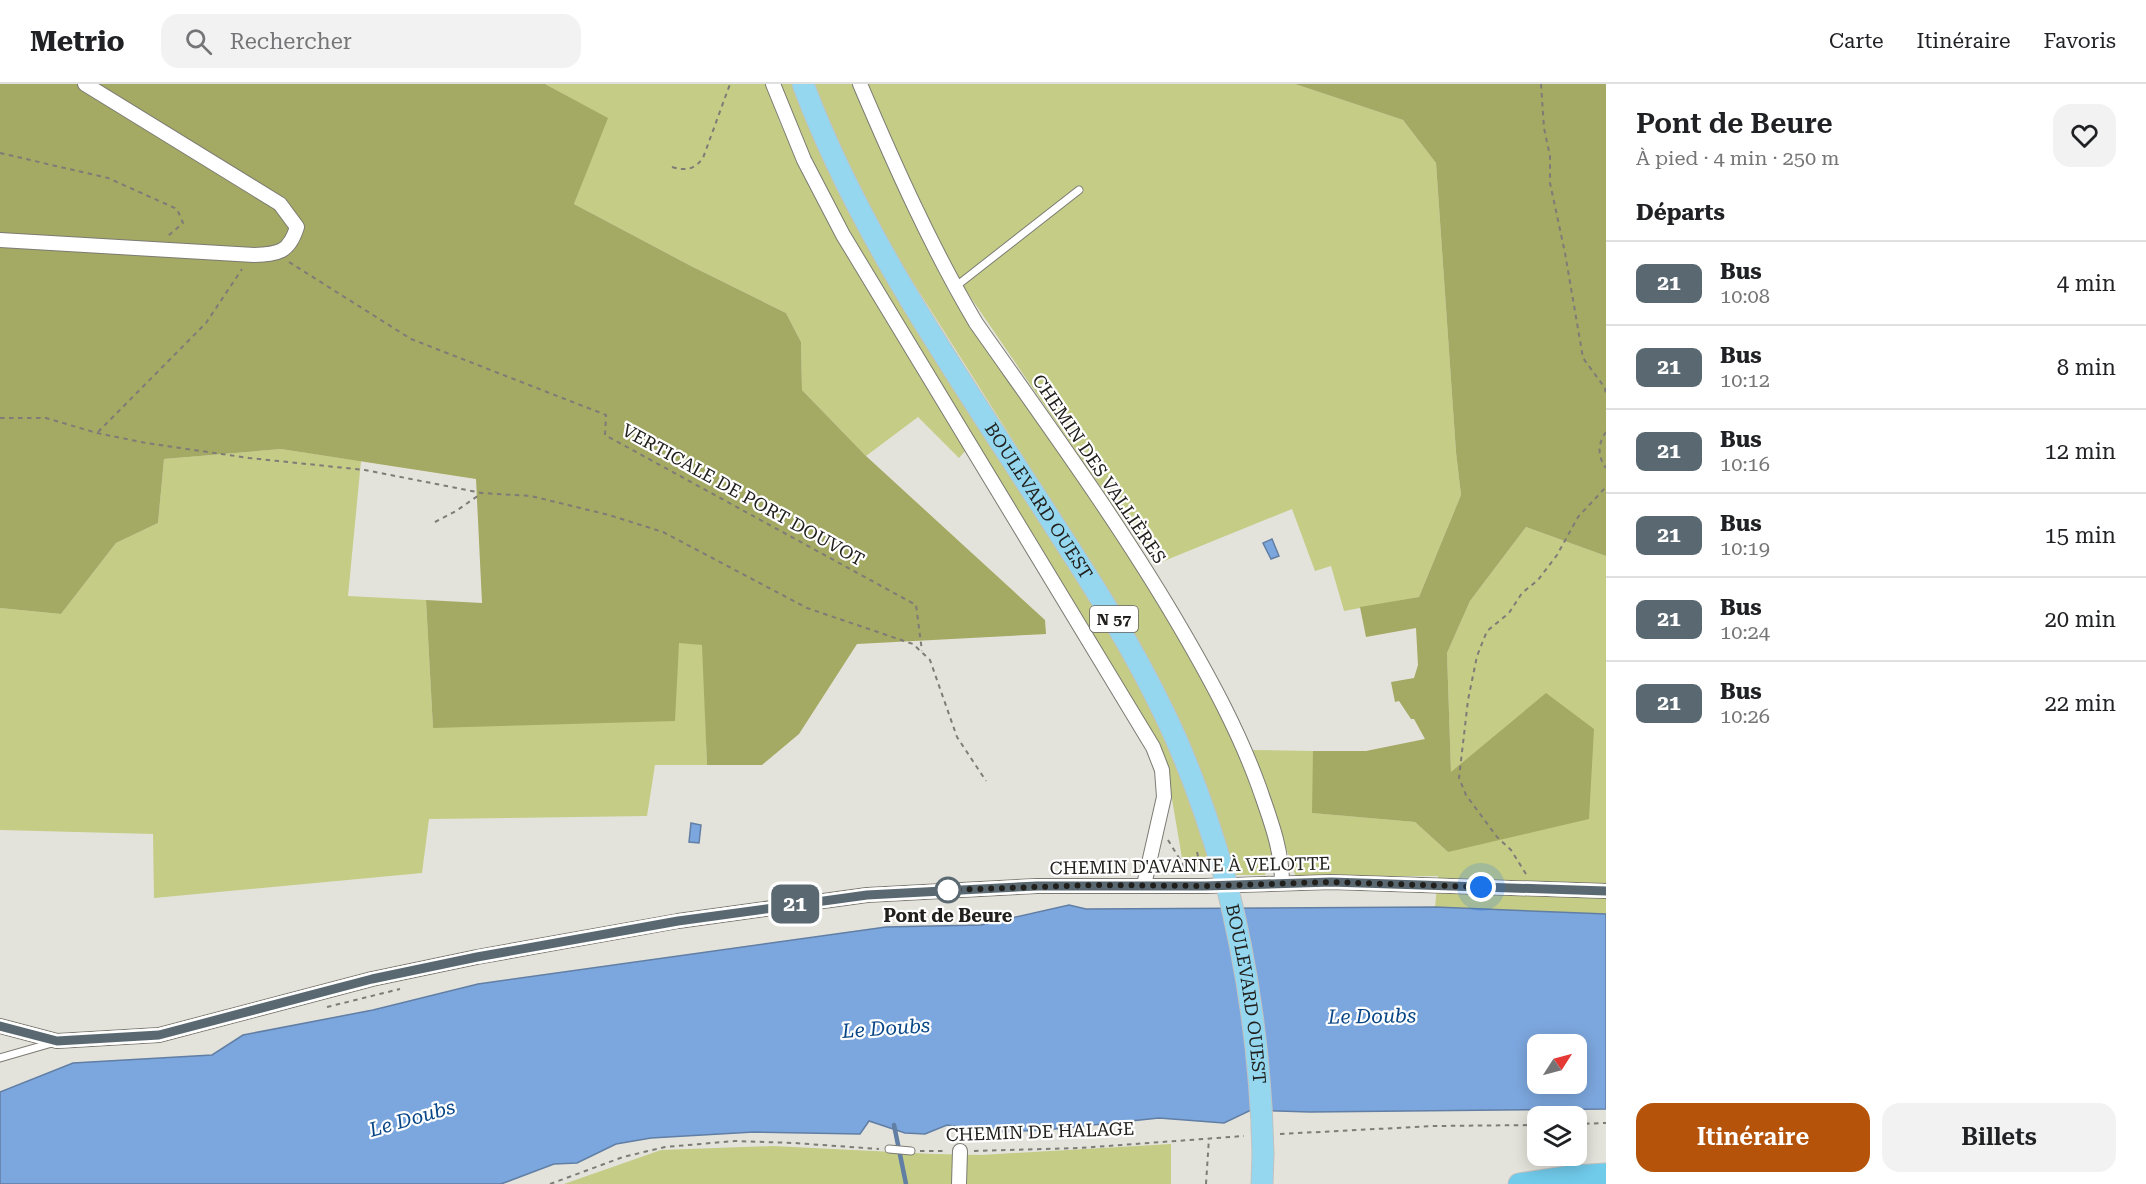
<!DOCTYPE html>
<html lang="fr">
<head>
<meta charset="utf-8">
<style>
  :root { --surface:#fff; --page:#f2f2f2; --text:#202124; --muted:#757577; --line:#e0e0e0; --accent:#b45309 }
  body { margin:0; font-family:"Roboto Serif",serif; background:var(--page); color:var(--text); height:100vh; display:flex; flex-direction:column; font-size:22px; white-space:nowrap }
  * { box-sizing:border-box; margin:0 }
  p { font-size:20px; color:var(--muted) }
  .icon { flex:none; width:33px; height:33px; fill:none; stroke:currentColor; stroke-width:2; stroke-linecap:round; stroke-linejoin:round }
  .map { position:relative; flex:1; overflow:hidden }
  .details { display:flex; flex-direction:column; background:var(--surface); width:540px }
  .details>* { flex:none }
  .badge { padding:0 12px; border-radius:9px; font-size:21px; line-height:39px }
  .needle { width:39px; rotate:54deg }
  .buttons { position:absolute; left:1527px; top:950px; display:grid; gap:12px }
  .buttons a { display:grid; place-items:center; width:60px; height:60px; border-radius:12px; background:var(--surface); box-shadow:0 3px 15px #0003; font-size:30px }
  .you { position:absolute; width:30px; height:30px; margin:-15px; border:4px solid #fff; border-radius:50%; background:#1a73e8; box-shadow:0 0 0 9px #1a73e833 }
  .map>.badge { position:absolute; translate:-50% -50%; box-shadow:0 0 0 3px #fff }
  h2 { padding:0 30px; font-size:22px; line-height:54px }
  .round { display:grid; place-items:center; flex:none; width:63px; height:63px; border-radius:18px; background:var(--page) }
  .headline { display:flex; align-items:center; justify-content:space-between; height:102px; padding:0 30px }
  h1 { font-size:28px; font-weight:600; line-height:45px }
  .cta { display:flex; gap:12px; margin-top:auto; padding:12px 30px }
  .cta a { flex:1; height:69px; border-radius:18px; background:var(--accent); color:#fff; font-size:24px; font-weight:600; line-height:69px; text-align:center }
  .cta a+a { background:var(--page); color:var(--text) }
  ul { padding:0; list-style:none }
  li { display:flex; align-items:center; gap:18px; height:84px; padding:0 30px; border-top:2px solid var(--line) }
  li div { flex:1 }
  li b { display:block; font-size:22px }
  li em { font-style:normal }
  li .badge { min-width:66px; font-weight:700; text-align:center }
  header { display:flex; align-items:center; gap:36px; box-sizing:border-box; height:84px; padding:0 30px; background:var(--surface); border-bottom:2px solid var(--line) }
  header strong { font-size:28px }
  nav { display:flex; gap:33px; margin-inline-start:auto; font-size:21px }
  .search { width:420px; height:54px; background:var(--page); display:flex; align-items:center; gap:15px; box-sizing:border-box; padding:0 21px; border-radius:18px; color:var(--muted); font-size:22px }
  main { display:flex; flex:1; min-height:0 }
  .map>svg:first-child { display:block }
  .green { fill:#c5cc86 }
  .forest { fill:#a4a963 }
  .water { fill:#7ca7de; stroke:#617ea4; stroke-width:1.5; fill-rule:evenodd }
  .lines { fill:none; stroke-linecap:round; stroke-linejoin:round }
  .stream { stroke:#617ea4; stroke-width:4.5 }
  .service-casing { stroke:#7c7b73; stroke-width:9 }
  .minor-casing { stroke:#7c7b73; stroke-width:16 }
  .primary-casing { stroke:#c1c1c0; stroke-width:23 }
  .trunk-casing { stroke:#c1c1c0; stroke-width:23 }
  .path { stroke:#7d7c77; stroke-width:2; stroke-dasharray:4.5 4.5; stroke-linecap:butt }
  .service { stroke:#fff; stroke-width:7 }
  .minor { stroke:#fff; stroke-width:14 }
  .primary { stroke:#94d7ef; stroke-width:21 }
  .trunk { stroke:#70caea; stroke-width:21 }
  .primary-bridge-casing { stroke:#c1c1c0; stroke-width:23; stroke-linecap:butt }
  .primary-bridge { stroke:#94d7ef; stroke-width:21 }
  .line-casing { stroke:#fff; stroke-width:14 }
  .line { stroke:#5a6971; stroke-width:9 }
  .walk { stroke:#21201d; stroke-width:6; stroke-dasharray:0 10.8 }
  .stop-dot { fill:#fff; stroke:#5a6971; stroke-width:3 }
  .labels { text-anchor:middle; stroke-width:4.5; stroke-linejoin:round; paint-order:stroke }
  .shield { fill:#fff; stroke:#646361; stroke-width:1.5 }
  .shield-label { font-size:16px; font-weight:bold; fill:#21201d }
  .street-label { font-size:18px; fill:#21201d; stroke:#fff }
  .stop-label { font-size:18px; font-weight:bold; fill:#21201d; stroke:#fff }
  .water-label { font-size:20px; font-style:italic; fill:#084687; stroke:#fff }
</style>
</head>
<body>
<header>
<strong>Metrio</strong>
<div class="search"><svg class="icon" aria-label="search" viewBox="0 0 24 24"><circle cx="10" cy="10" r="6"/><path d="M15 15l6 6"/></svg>Rechercher</div>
<nav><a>Carte</a><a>Itinéraire</a><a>Favoris</a></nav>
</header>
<main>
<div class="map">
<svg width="1606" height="1100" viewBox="0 0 1606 1100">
  <rect width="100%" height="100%" fill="#e4e3db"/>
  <g class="green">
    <polygon points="545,0 768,0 780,39 841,160 966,366 959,374 918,333 866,372 802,306 801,258 786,229 691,182 574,120 607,34"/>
    <polygon points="778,0 792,0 803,30 836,104 882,189 1100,529 1139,599 1185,698 1215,792 1182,774 1166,680 824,107"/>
    <polygon points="814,0 856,0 885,75 949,208 1142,490 1219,622 1261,724 1273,765 1265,791 1232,791 1120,526 899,176 857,100 821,21"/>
    <polygon points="868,0 1295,0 1403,36 1436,79 1456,368 1461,411 1419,513 1344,527 1331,482 1315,487 1292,425 1154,481 958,195 897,68"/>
    <polygon points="281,365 361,377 348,512 426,516 433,644 679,558 703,561 707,681 655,681 647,732 429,735 422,789 154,814 153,750 0,746 0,524 61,530 116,459 158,439 164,375"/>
    <polygon points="1526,443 1606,472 1606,830 1435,823 1438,792 1296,793 1252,666 1313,667 1313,729 1415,738 1448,768 1451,689 1447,569 1470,517"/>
    <polygon points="1171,1060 1171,1100 564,1100 661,1066 773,1062 934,1070 981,1071"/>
  </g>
  <g class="forest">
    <polygon points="0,0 545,0 608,34 574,120 691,182 786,229 801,258 802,306 866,372 1045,536 1046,550 857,560 799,650 762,681 707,681 702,561 679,559 675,637 433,644 426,516 482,519 476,395 281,365 164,375 158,439 116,459 61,530 0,524"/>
    <polygon points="1295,0 1606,0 1606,472 1526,443 1470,517 1447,569 1451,688 1546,609 1594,645 1589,735 1448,768 1415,738 1312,729 1313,667 1366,667 1425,655 1414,635 1411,635 1399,617 1395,618 1391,598 1414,594 1418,581 1416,544 1366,553 1360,523 1419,513 1461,411 1456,368 1436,79 1403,36"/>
  </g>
  <g class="water">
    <polygon points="1272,455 1279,472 1271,475 1263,459"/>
    <polygon points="691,739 701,741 699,759 689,758"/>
    <path d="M1069,821L1086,825L1435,823L1606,830V1025L1310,1028L1251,1026L1224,1039L1159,1034L1045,1046L994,1048L947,1041L925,1050L905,1049L869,1037L860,1050L754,1048L651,1054L616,1060L577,1079L554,1080L501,1100H0V1008L73,979L212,971L243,951L373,926L478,900L886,843L981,841ZM1538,960H1576V999H1538Z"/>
  </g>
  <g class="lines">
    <polyline class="stream" points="894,1041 906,1100"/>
    <defs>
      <g id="service">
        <polyline points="955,203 1079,106"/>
        <polyline points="0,974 52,959"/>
        <polyline points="889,1065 911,1067"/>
      </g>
      <g id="minor">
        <polyline points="773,0 804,76 843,151 1153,663 1162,686 1164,713 1144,801"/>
        <path d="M860,0C895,82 931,163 976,239C1047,340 1121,441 1183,548C1212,598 1239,648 1259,703C1270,735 1282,765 1282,799"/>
        <path d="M0,156L254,171C278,170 289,169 297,143L280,120L85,0"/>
        <polyline points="0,942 57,957 159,951 372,895 477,873 678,837 867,811 1037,802 1205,802 1331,798 1606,807"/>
        <polyline points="959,1100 960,1067"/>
      </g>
      <g id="primary">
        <path id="s1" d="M803,0C862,158 966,303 1056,444C1095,504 1133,564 1164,629C1189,680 1208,735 1224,790"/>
        <polyline points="1262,1100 1263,1070"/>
      </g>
      <polyline id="trunk" points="1519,1100 1572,1092 1606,1090"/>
    </defs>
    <use href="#service" class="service-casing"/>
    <use href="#minor" class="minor-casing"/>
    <use href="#primary" class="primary-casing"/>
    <use href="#trunk" class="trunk-casing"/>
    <g class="path">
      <polyline points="1541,0 1544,44 1550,72 1550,99 1565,169 1583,274 1605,304 1606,313"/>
      <polyline points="0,69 108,94 177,125 183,139 168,152"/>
      <path d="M672,83C686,87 694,86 703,74L730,0"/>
      <polyline points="289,178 411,255 606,331 605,351 916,521 922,567"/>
      <polyline points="0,334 46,334 97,349 146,359 249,374 365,386 482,409 531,412 609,431 663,448 807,524 913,560 930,576 957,653 986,697"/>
      <polyline points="98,348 206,239 242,185"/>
      <path d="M1606,348C1598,359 1597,372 1606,384"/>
      <polyline points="435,438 456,427 482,409"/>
      <polyline points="1168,756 1187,787"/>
      <polyline points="1197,768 1202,789"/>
      <polyline points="1526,790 1511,766 1497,753 1466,711 1459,694 1468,616 1477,572 1487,547 1509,529 1522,509 1538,496 1557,471 1578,433 1606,403"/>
      <polyline points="327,923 400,905"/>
      <polyline points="1576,1040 1606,1039"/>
      <polyline points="1535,1041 1538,1058"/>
      <polyline points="1280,1050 1434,1042 1538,1041"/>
      <polyline points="920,1067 947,1067"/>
      <polyline points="974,1067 1080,1064 1244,1052"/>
      <polyline points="1540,1071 1540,1074"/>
      <polyline points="550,1100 623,1073 665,1063 735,1057 794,1059 879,1065"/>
      <polyline points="1206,1100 1209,1054"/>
    </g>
    <use href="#service" class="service"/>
    <use href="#minor" class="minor"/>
    <use href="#primary" class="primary"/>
    <use href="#trunk" class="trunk"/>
    <defs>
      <g id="primary-bridge">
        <path id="s2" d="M1224,790C1248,882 1261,974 1263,1070"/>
      </g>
    </defs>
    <use href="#primary-bridge" class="primary-bridge-casing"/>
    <use href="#primary-bridge" class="primary-bridge"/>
  </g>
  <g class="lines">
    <defs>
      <polyline id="line" points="0,942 57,957 159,951 372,895 477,873 678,837 867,811 1037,802 1205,802 1331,798 1606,807"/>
    </defs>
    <use href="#line" class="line-casing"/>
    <use href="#line" class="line"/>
    <polyline class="walk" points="948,806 1094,801 1205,802 1331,798 1481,803"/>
  </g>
  <circle class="stop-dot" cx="948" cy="806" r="12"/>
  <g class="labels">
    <rect class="shield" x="1090" y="522" width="48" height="26" rx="4.5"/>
    <g class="shield-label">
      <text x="1114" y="541">N 57</text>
    </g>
    <g class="street-label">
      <text transform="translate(1099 385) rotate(56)" y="6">CHEMIN DES VALLIÈRES</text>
      <text transform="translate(743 411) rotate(29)" y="6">VERTICALE DE PORT DOUVOT</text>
      <text dy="6" stroke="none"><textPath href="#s1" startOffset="480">BOULEVARD OUEST</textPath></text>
      <text transform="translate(1190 782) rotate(-1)" y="6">CHEMIN D'AVANNE À VELOTTE</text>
      <text dy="6" stroke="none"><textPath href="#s2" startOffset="122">BOULEVARD OUEST</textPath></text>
      <text transform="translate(1040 1048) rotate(-2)" y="6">CHEMIN DE HALAGE</text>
    </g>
    <g class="stop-label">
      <text x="948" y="838">Pont de Beure</text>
    </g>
    <g class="water-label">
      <text transform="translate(1372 932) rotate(-1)" y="7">Le Doubs</text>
      <text transform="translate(886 944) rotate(-4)" y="7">Le Doubs</text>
      <text transform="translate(412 1034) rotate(-16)" y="7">Le Doubs</text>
    </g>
  </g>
</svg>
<div class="buttons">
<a><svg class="needle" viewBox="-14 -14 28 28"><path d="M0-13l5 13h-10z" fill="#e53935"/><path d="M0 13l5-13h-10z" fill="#757577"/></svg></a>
<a><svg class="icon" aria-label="layers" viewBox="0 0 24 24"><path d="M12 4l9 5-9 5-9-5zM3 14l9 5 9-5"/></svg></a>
</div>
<div class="you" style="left:1481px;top:803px"></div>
<b class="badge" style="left:795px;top:820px;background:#5a6971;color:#fff">21</b>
</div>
<section class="details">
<div class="headline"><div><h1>Pont de Beure</h1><p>À pied · 4 min · 250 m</p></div><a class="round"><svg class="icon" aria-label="heart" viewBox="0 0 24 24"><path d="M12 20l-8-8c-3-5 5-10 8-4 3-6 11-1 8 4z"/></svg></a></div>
<h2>Départs</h2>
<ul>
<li><span class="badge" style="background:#5a6971;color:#fff">21</span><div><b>Bus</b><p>10:08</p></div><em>4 min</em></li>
<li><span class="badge" style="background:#5a6971;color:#fff">21</span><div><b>Bus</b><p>10:12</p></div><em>8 min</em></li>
<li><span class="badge" style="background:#5a6971;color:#fff">21</span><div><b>Bus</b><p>10:16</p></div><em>12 min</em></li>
<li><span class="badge" style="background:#5a6971;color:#fff">21</span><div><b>Bus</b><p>10:19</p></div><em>15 min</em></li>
<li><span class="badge" style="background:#5a6971;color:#fff">21</span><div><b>Bus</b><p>10:24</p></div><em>20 min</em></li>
<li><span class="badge" style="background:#5a6971;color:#fff">21</span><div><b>Bus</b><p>10:26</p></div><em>22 min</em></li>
</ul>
<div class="cta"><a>Itinéraire</a><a>Billets</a></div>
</section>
</main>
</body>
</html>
